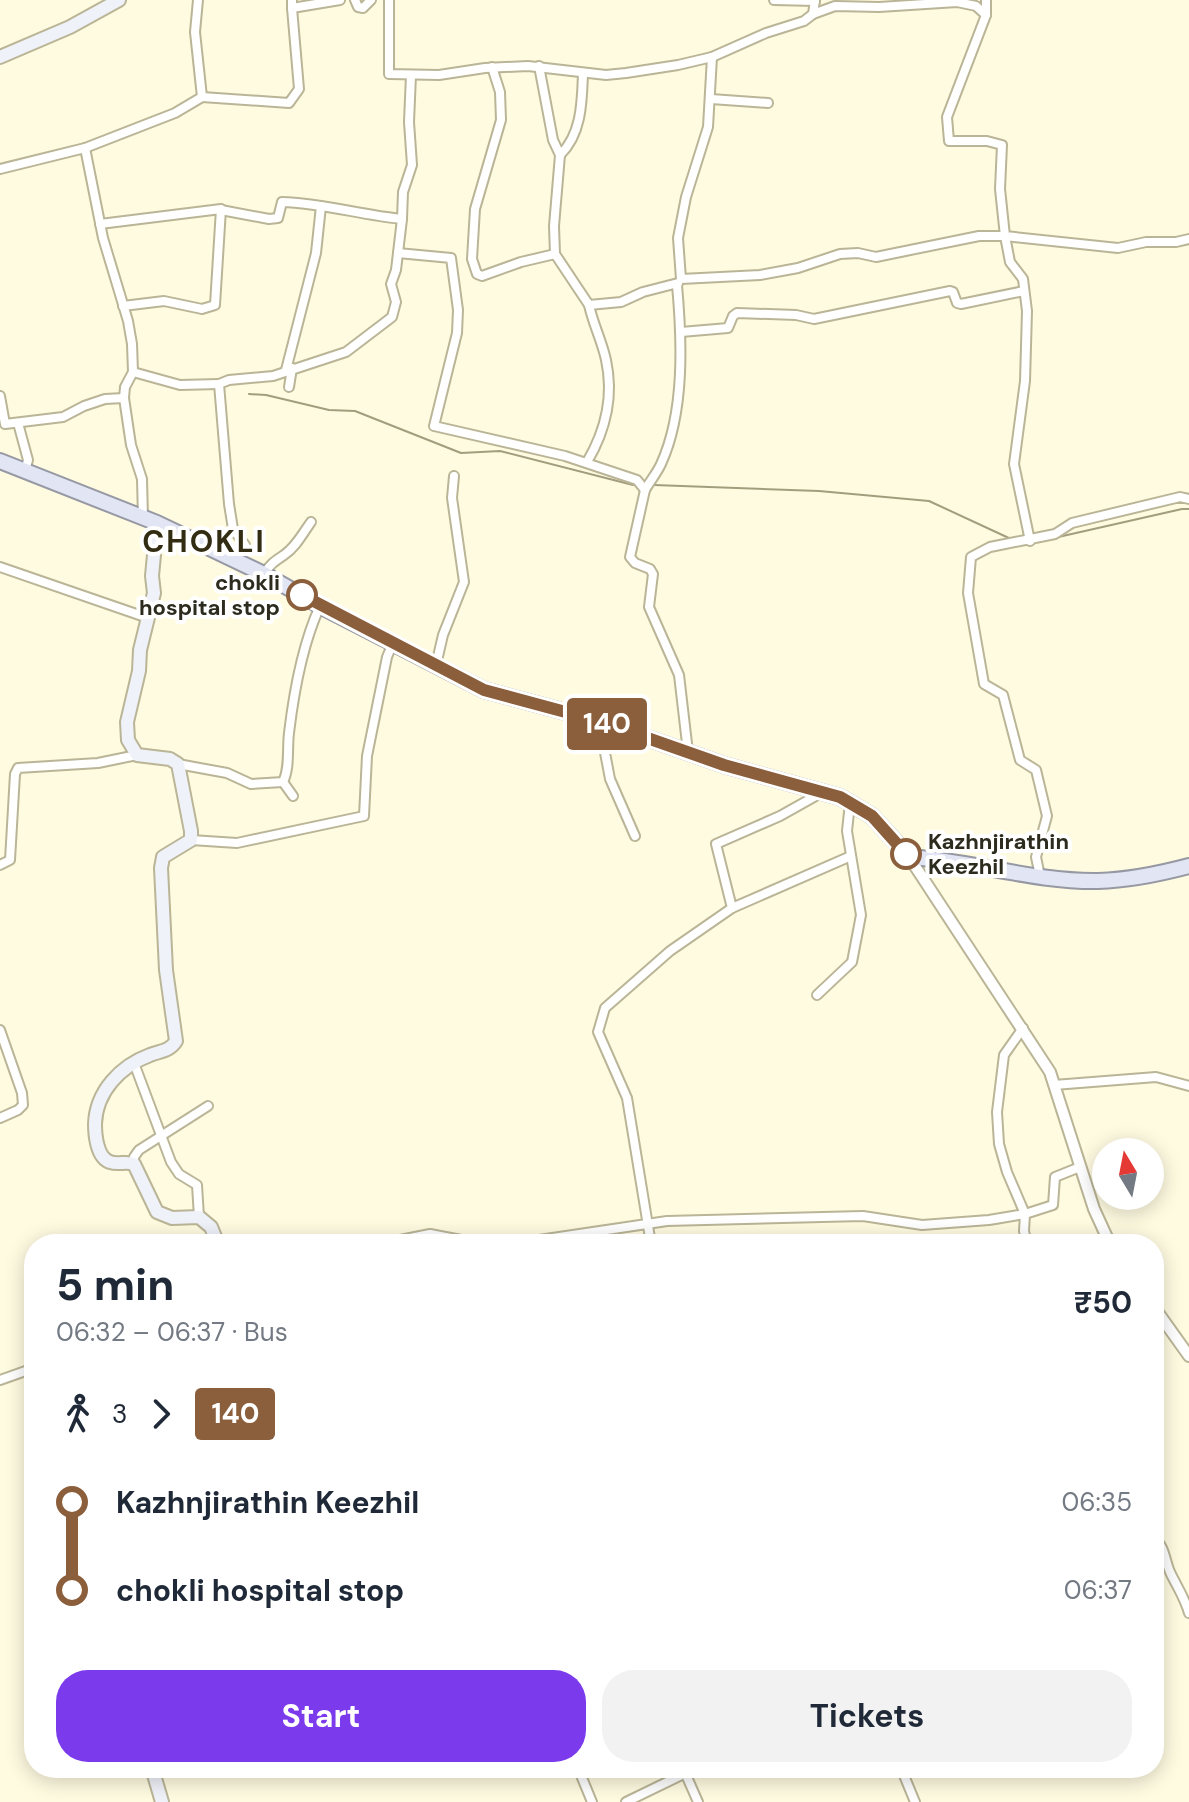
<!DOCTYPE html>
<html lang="en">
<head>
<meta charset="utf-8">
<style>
  :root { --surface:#fff; --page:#f2f2f3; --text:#1f2937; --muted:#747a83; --accent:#7c3aed }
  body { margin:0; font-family:"DM Sans",sans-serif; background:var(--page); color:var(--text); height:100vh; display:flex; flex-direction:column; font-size:30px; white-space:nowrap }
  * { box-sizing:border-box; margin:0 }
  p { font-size:26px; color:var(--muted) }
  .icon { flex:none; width:44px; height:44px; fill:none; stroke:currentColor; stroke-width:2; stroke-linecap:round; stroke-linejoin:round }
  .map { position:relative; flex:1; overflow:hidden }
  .sheet { position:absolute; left:24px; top:1234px; width:1140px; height:544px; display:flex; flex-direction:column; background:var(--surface); border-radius:32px; box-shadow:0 4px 20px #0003 }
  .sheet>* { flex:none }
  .badge { padding:0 16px; border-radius:6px; font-size:28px; line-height:52px }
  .needle { width:52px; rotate:350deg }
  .buttons { position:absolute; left:1092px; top:1138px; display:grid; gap:16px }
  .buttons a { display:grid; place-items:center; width:72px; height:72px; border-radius:50%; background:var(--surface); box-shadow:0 4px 20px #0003; font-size:40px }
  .map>.badge { position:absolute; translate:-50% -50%; box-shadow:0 0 0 4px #fff }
  .legs { display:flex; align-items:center; gap:12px; height:88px; padding:0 32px; font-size:26px }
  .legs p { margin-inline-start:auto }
  .head { display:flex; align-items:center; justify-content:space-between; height:136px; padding:0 32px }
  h1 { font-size:44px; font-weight:700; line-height:60px }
  .primary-button { display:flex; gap:16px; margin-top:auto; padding:16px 32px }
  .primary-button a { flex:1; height:92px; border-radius:32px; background:var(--accent); color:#fff; font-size:32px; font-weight:700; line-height:92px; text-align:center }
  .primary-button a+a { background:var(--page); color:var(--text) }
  ul { padding:0 32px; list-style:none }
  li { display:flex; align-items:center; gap:28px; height:88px; font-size:30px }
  li i { display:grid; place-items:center; width:12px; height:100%; margin:0 10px; background:currentColor }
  li i::after { content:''; width:20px; height:20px; margin:-10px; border:6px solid; border-radius:50%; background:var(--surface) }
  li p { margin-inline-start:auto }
  li:first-child i { background:linear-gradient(#0000 50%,currentColor 0) }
  li:last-child i { background:linear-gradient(currentColor 50%,#0000 0) }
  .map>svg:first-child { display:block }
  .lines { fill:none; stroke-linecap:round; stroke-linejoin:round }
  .stream { stroke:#a29d7d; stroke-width:2 }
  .minor-casing { stroke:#bab596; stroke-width:12 }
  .tertiary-casing { stroke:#bab596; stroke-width:14 }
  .secondary-casing { stroke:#bab596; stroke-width:16 }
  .primary-casing { stroke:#9699a3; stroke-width:18 }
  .minor { stroke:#fff; stroke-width:8 }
  .tertiary { stroke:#fff; stroke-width:10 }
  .secondary { stroke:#f0f2f9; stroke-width:12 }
  .primary { stroke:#e2e5f3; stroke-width:14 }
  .line-1-casing { stroke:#fff; stroke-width:18 }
  .line-1 { stroke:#8b5e3c; stroke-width:12 }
  .stop-1-dot { fill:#fff; stroke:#8b5e3c; stroke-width:4 }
  .labels { text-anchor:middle; stroke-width:8; stroke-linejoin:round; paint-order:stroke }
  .stop-label { font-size:22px; font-weight:bold; fill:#2d2b1e; stroke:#fff; text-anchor:end }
  .district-label { font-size:30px; font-weight:bold; letter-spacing:2px; fill:#322d12; stroke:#fff }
</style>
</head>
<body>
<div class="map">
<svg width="1189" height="1802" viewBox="0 0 1189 1802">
  <rect width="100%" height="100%" fill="#fffbe1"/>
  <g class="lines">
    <g class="stream">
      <polyline points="249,394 266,395 329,410 355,411 461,453 500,451 633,485"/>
      <polyline points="654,485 819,491 929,501 1011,539"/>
      <polyline points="1020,543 1023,545 1182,509 1189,509"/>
    </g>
    <defs>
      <g id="minor">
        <polyline points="292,0 292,8 340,0"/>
        <polyline points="355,0 358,7 363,8 371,0"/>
        <polyline points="389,0 389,74 439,75 485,68 528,66 606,75 626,73 678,65 712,57 766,33 804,21 813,14 815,0"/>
        <polyline points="774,0 815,1"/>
        <polyline points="986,0 986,15 947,117 949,141 987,141 1002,145 1000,189 1005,236 1118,248 1146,242 1176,242 1189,239"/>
        <polyline points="813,14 835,6 879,7 957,2 976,6 986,15"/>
        <polyline points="712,57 708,127 686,197 678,238 681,279 760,275 798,268 840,254 858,253 876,257 979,236 1005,236 1010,262 1023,279 1027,311 1025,381 1014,464 1030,541"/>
        <polyline points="539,66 553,140 560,155 554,226 555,254 589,305 621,302 643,292 678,283"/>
        <polyline points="492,67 500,92 501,120 475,209 472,259 477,274 482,276 521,262 555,254"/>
        <polyline points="202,97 289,103 299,89 292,8"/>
        <polyline points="711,99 768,103"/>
        <polyline points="85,148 175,113 202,97 195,32 198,0"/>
        <path d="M560,155C582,134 582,101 583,73"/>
        <polyline points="0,169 85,148 103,238 128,321 132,344 133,372 125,387 124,398 131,445 142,479 143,518"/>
        <path d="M221,210L269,219L278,218L282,202C322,203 361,215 402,219L403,192L412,165L409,122L411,75"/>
        <polyline points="100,224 221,209 215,305 202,309 164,301 123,306"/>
        <path d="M398,253L451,258L458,310L457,333L434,426L565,456L637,480L645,490C650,481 657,473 661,464C685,412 682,340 677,285"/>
        <polyline points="681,332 728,328 733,316 737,313 796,315 814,319 950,291 953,292 957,303 961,304 1024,291"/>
        <polyline points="286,370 316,253 321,206"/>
        <polyline points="133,372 180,385 219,384"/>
        <polyline points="289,387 292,368"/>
        <polyline points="0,396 5,424 63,417 84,406 105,399 124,398"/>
        <polyline points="18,423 28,460 25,471"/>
        <path d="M587,462C606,430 614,397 606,360C602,341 593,324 589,305"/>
        <polyline points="645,490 630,557 635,563 650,569 653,574 649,607 679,675 688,752"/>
        <polyline points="235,560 245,545 233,529 229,504 219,384 229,380 273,376 346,352 392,317 396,302 391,284 396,270 402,219"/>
        <polyline points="0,567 148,618"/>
        <path d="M264,574C270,564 275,561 284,555C296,547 303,533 311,522"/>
        <polyline points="436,665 443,635 464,582 452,498 454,476"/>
        <polyline points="599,721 610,779 635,836"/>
        <path d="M178,764L227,773L251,784L283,782C290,768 287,749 289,733C294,691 302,645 320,606"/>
        <polyline points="283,782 293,796"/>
        <polyline points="191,840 237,843 364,816 367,756 387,657 393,643"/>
        <polyline points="0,865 10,860 15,774 18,768 98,763 137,755"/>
        <polyline points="1040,876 1036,857 1047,816 1036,770 1020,760 1003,695 984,684 968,593 971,557 990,547 1055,534 1072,523 1180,497 1189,499"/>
        <polyline points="732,908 716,844 780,816 821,793"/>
        <polyline points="817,995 852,962 861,915 847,831 850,803"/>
        <polyline points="1023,1028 1004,1055 997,1112 999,1144 1007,1172 1025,1214 1024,1231 1027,1244"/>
        <polyline points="0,1030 22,1093 23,1105 18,1110 0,1118"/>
        <polyline points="134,1063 171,1162 179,1174 197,1185 199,1217"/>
        <polyline points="1054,1085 1156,1077 1189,1086"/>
        <polyline points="134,1164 134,1157 139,1150 208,1106"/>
        <polyline points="380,1244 430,1234 482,1244"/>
        <polyline points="512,1244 667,1221 863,1216 922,1225 989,1220 1025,1214 1053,1205 1055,1177 1080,1167"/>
        <polyline points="651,1244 627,1098 598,1032 605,1008 670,951 732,908 851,856"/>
        <polyline points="0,1380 34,1368"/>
        <path d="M1154,1538C1165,1546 1165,1561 1170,1572C1177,1587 1184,1596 1189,1613"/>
        <polyline points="578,1768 592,1802"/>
        <polyline points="683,1768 698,1802"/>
        <polyline points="901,1768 915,1802"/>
        <polyline points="626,1802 696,1768"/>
      </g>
      <g id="tertiary">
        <polyline points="909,857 1050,1072 1094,1209 1110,1244"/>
        <polyline points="1154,1307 1189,1356"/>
      </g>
      <g id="secondary">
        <polyline points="0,57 70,27 119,0"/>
        <path d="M157,523L152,576L154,593L140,650L139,671L127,722L128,740L137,755L170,759L178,764L191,831V840L163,857L161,868L166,970L176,1041C170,1051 160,1051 150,1055C120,1066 96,1092 95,1124C95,1135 97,1158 110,1162C118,1165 126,1161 134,1164L157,1212L172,1218L199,1217L211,1227L218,1244"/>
        <polyline points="152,1768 162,1802"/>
      </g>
      <path id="primary" d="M0,461L157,523L264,574L320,606L484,690L599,721L724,765L840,797L872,816L909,857C972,861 1035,882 1098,881C1130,880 1159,874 1189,866"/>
    </defs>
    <use href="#minor" class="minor-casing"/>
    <use href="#tertiary" class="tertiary-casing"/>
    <use href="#secondary" class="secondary-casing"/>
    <use href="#primary" class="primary-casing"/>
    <use href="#minor" class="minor"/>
    <use href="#tertiary" class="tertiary"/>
    <use href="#secondary" class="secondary"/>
    <use href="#primary" class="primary"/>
  </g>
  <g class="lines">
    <defs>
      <polyline id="line-1" points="302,595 484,690 599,721 724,765 840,797 872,816 906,854"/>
    </defs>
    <use href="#line-1" class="line-1-casing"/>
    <use href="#line-1" class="line-1"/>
  </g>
  <g class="stop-1-dot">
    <circle cx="302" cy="595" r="14"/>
    <circle cx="906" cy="854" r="14"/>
  </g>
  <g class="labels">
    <g class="stop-label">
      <text x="280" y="590">chokli<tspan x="280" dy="25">hospital stop</tspan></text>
      <text x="928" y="849" text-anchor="start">Kazhnjirathin<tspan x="928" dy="25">Keezhil</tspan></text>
    </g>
    <g class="district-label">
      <text x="204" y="552">CHOKLI</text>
    </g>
  </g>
</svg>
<div class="buttons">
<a><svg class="needle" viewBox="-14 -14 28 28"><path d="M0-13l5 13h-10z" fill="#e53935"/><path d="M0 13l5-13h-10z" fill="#747a83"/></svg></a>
</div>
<b class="badge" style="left:607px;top:724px;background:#8b5e3c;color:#fff">140</b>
<section class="sheet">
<div class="head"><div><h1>5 min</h1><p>06:32 – 06:37 · Bus</p></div><b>₹50</b></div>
<div class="legs"><svg class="icon" aria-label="walk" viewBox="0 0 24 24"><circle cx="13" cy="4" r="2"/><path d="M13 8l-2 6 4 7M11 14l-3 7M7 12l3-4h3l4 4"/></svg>3<svg class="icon" aria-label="forward" viewBox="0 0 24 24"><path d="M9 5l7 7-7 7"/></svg><b class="badge" style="background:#8b5e3c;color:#fff">140</b></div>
<ul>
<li><i style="color:#8b5e3c"></i><b>Kazhnjirathin Keezhil</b><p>06:35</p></li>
<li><i style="color:#8b5e3c"></i><b>chokli hospital stop</b><p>06:37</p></li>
</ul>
<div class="primary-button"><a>Start</a><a>Tickets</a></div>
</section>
</div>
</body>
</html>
